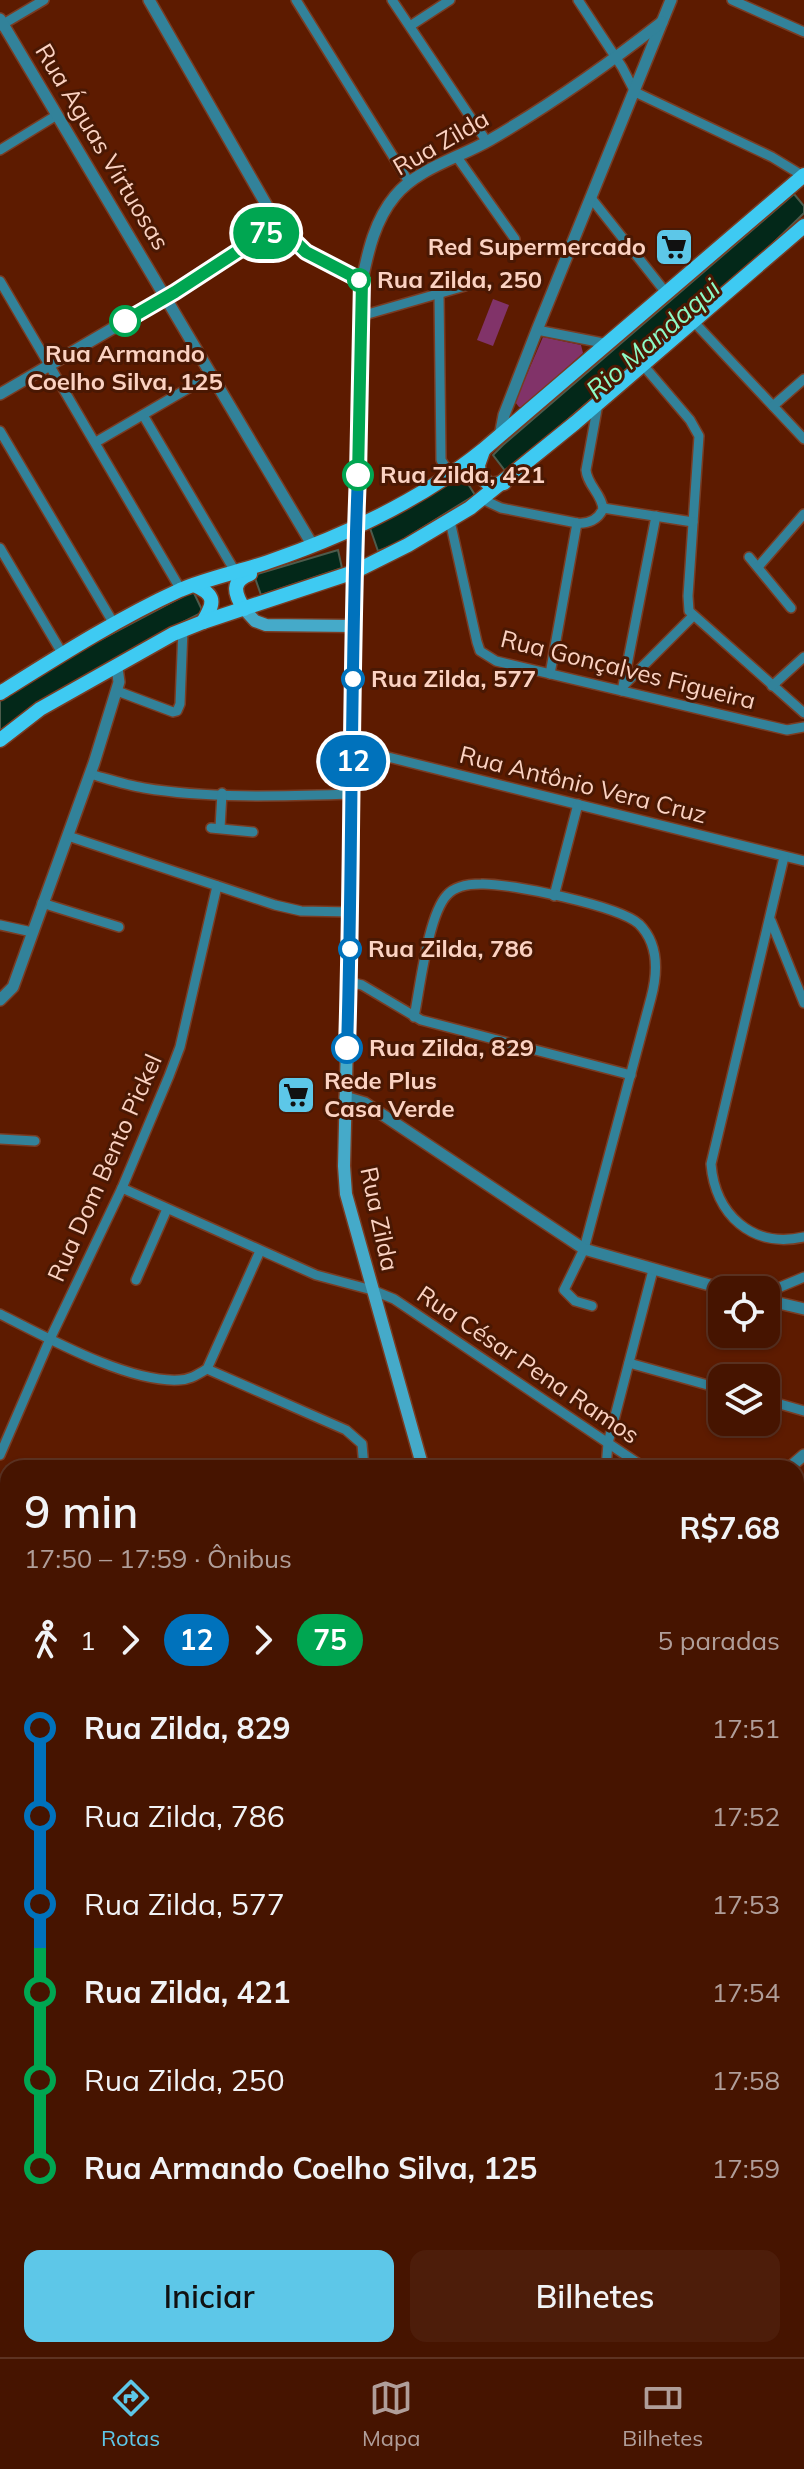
<!DOCTYPE html>
<html lang="pt">
<head>
<meta charset="utf-8">
<style>
  :root { --surface:#461400; --page:#4d1d0a; --text:#f1f3f6; --muted:#b09e99; --line:#5e3322; --accent:#5dc7e8 }
  body { margin:0; font-family:Mulish,sans-serif; background:var(--page); color:var(--text); height:100vh; display:flex; flex-direction:column; font-size:30px; white-space:nowrap }
  * { box-sizing:border-box; margin:0 }
  p { font-size:26px; color:var(--muted) }
  .icon { flex:none; width:44px; height:44px; fill:none; stroke:currentColor; stroke-width:2; stroke-linecap:round; stroke-linejoin:round }
  .map { position:relative; flex:1; overflow:hidden }
  .details { position:absolute; left:0px; top:1460px; width:804px; height:898px; display:flex; flex-direction:column; background:var(--surface); border-radius:24px 24px 0 0; box-shadow:0 2px 6px #0004,0 0 0 2px var(--line) }
  .details>* { flex:none }
  .badge { padding:0 16px; border-radius:26px; font-size:28px; line-height:52px }
  .controls { position:absolute; left:708px; top:1276px; display:grid; gap:16px }
  .controls a { display:grid; place-items:center; width:72px; height:72px; border-radius:16px; background:var(--surface); box-shadow:0 2px 6px #0004,0 0 0 2px var(--line); font-size:40px }
  .map>.badge { position:absolute; translate:-50% -50%; box-shadow:0 0 0 4px #fff }
  .legs { display:flex; align-items:center; gap:12px; height:88px; padding:0 24px; font-size:26px }
  .legs p { margin-inline-start:auto }
  .head { display:flex; align-items:center; justify-content:space-between; height:136px; padding:0 24px }
  h1 { font-size:44px; font-weight:600; line-height:60px }
  .action { display:flex; gap:16px; margin-top:auto; padding:16px 24px }
  .action a { flex:1; height:92px; border-radius:16px; background:var(--accent); color:#111; font-size:32px; font-weight:600; line-height:92px; text-align:center }
  .action a+a { background:var(--page); color:var(--text) }
  ul { padding:0 24px; list-style:none }
  li { display:flex; align-items:center; gap:28px; height:88px; font-size:30px }
  li i { display:grid; place-items:center; width:12px; height:100%; margin:0 10px; background:currentColor }
  li i::after { content:''; width:20px; height:20px; margin:-10px; border:6px solid; border-radius:50%; background:var(--surface) }
  li p { margin-inline-start:auto }
  li:first-child i { background:linear-gradient(#0000 50%,currentColor 0) }
  li:last-child i { background:linear-gradient(currentColor 50%,#0000 0) }
  .menu { display:flex; justify-content:space-around; align-items:center; height:112px; border-top:2px solid var(--line); background:var(--surface); font-size:22px; color:var(--muted) }
  .menu a { display:grid; justify-items:center; gap:4px }
  .menu .on { color:var(--accent) }
  .map>svg:first-child { display:block }
  .green { fill:#813369 }
  .water { fill:#032819; stroke:#4d5b4c; stroke-width:2 }
  .lines { fill:none; stroke-linecap:round; stroke-linejoin:round }
  .minor-casing { stroke:#793c23; stroke-width:12 }
  .tertiary-casing { stroke:#793c23; stroke-width:14 }
  .secondary-casing { stroke:#793c23; stroke-width:15 }
  .primary-casing { stroke:#793c23; stroke-width:17 }
  .minor { stroke:#32829a; stroke-width:9 }
  .tertiary { stroke:#32829a; stroke-width:11 }
  .secondary { stroke:#45aac9; stroke-width:12 }
  .primary { stroke:#3ecaf2; stroke-width:14 }
  .line-1-casing { stroke:#fff; stroke-width:18 }
  .line-2-casing { stroke:#fff; stroke-width:18 }
  .line-1 { stroke:#0072bc; stroke-width:12 }
  .line-2 { stroke:#00a651; stroke-width:12 }
  .stop-2-dot { fill:#fff; stroke:#00a651; stroke-width:4 }
  .stop-1-dot { fill:#fff; stroke:#0072bc; stroke-width:4 }
  .labels { text-anchor:middle; stroke-width:6; stroke-linejoin:round; paint-order:stroke }
  .street-label { font-size:24px; fill:#fbd2c2; stroke:#4a1803 }
  .poi-label { font-size:24px; font-weight:bold; fill:#fbd2c2; stroke:#4a1803; text-anchor:end }
  .stop-label { font-size:24px; font-weight:bold; fill:#fbd2c2; stroke:#4a1803; text-anchor:start }
  .water-label { font-size:26px; font-style:italic; fill:#8dfbc6; stroke:#4a1803 }
</style>
</head>
<body>
<div class="map">
<svg width="804" height="2357" viewBox="0 0 804 2357">
  <rect width="100%" height="100%" fill="#5d1b00"/>
  <g class="green">
    <polygon points="493,299 509,305 493,346 477,340"/>
    <polygon points="543,337 581,345 583,353 522,408 519,407 515,402"/>
  </g>
  <g class="water">
    <polygon points="794,194 804,206 804,213 763,253 506,472 493,455 503,445"/>
    <polygon points="463,476 475,495 396,544 378,551 370,528"/>
    <polygon points="338,550 342,568 261,595 254,575"/>
    <polygon points="193,591 203,612 157,635 0,734 0,701 81,650"/>
  </g>
  <g class="lines">
    <defs>
      <g id="minor">
        <polyline points="296,0 409,182"/>
        <polyline points="392,0 487,142"/>
        <polyline points="578,0 622,67 635,92 772,157 803,176"/>
        <polyline points="732,0 804,32"/>
        <polyline points="0,26 44,0"/>
        <polyline points="410,26 450,0"/>
        <polyline points="0,150 57,115"/>
        <polyline points="457,157 515,239"/>
        <polyline points="591,198 667,294"/>
        <polyline points="0,281 181,590"/>
        <polyline points="439,294 441,460 451,475"/>
        <polyline points="361,316 465,286"/>
        <polyline points="694,322 804,439"/>
        <polyline points="537,330 608,344"/>
        <polyline points="643,365 690,420 699,436 688,596 689,611 804,713"/>
        <polyline points="773,406 804,379"/>
        <polyline points="143,415 236,573"/>
        <polyline points="0,431 114,624"/>
        <polyline points="96,442 211,375"/>
        <path d="M482,499L501,508L577,523C588,524 598,520 603,509C602,494 587,485 586,470L598,404"/>
        <polyline points="603,508 693,522"/>
        <polyline points="450,521 477,642 480,651 496,661 787,730 804,727"/>
        <polyline points="0,548 62,653"/>
        <polyline points="749,557 791,608"/>
        <polyline points="758,567 804,514"/>
        <polyline points="550,674 577,523"/>
        <polyline points="625,684 693,616"/>
        <polyline points="772,686 804,657"/>
        <polyline points="117,691 173,712 177,711 180,704 183,629"/>
        <polyline points="622,691 656,516"/>
        <polyline points="352,748 804,861"/>
        <path d="M90,774C108,779 126,785 144,788C210,799 286,796 353,794"/>
        <polyline points="211,828 253,832"/>
        <polyline points="220,828 222,793"/>
        <polyline points="68,836 275,905 301,911 351,912"/>
        <path d="M784,857L711,1164C715,1214 752,1249 804,1237"/>
        <polyline points="554,896 578,804"/>
        <polyline points="42,903 119,927"/>
        <polyline points="771,921 804,1003"/>
        <polyline points="0,925 32,932"/>
        <polyline points="349,982 362,985 421,1020 631,1075"/>
        <path d="M414,1017C420,988 428,915 447,895C455,886 469,884 481,884C510,883 619,906 639,924C659,944 658,972 651,998L584,1249L564,1290L575,1301L592,1306"/>
        <polyline points="0,1139 35,1141"/>
        <polyline points="122,1188 316,1275 372,1290 394,1299 645,1468"/>
        <polyline points="136,1280 167,1209"/>
        <polyline points="766,1293 804,1277"/>
        <path d="M0,1314C46,1337 128,1383 179,1380C190,1380 198,1374 207,1369L260,1251"/>
        <polyline points="629,1363 722,1389"/>
        <polyline points="207,1369 346,1430 362,1444 364,1468"/>
        <polyline points="766,1400 804,1411"/>
        <polyline points="0,1455 50,1339 122,1188 169,1076 180,1047 217,886"/>
        <polyline points="606,1468 608,1443 653,1270"/>
        <polyline points="796,1569 804,1574"/>
        <polyline points="796,1721 804,1727"/>
        <polyline points="0,1767 8,1778"/>
        <polyline points="803,1810 804,1809"/>
        <polyline points="0,1841 8,1838"/>
        <polyline points="796,1890 804,1878"/>
        <polyline points="796,1906 804,1911"/>
        <polyline points="0,1960 8,1945"/>
        <polyline points="0,1978 8,1978"/>
        <polyline points="796,1982 804,1970"/>
        <polyline points="796,2057 804,2062"/>
        <polyline points="0,2080 8,2080"/>
        <polyline points="0,2134 8,2131"/>
        <polyline points="796,2139 804,2137"/>
        <polyline points="0,2245 8,2253"/>
        <polyline points="796,2259 804,2261"/>
        <polyline points="0,2305 8,2312"/>
        <polyline points="51,2350 58,2357"/>
        <polyline points="271,2350 278,2357"/>
        <polyline points="444,2350 448,2357"/>
        <polyline points="528,2357 541,2350"/>
      </g>
      <g id="tertiary">
        <polyline points="149,0 278,225 306,252 362,281"/>
        <polyline points="0,19 313,546"/>
        <polyline points="0,394 175,292 278,225"/>
        <polyline points="500,436 504,415 537,330 671,0"/>
        <path d="M356,527L362,281C368,251 375,220 395,196C418,168 459,158 490,140C550,105 607,65 662,22"/>
        <polyline points="0,1000 13,987 94,763 119,682 117,668"/>
        <polyline points="345,1097 365,1103 584,1249 727,1290"/>
        <polyline points="766,1300 804,1309"/>
        <polyline points="789,1468 804,1455"/>
      </g>
      <g id="secondary">
        <polyline points="356,527 353,626 353,794 344,1166 346,1194 423,1468"/>
        <polyline points="244,609 255,621 266,625 353,626"/>
        <polyline points="241,2357 261,2350"/>
      </g>
      <g id="primary">
        <polyline points="483,451 478,465 479,475 490,485 504,483"/>
        <path d="M194,585C216,595 215,602 203,622"/>
        <path d="M244,609C234,593 231,581 250,574"/>
        <path d="M0,693C59,656 117,619 180,590C208,578 239,572 268,562C344,536 420,501 483,450L804,175"/>
        <polyline points="0,740 40,709 173,634 203,622 354,572 408,545 470,508 575,423 804,226"/>
      </g>
    </defs>
    <use href="#minor" class="minor-casing"/>
    <use href="#tertiary" class="tertiary-casing"/>
    <use href="#secondary" class="secondary-casing"/>
    <use href="#primary" class="primary-casing"/>
    <use href="#minor" class="minor"/>
    <use href="#tertiary" class="tertiary"/>
    <use href="#secondary" class="secondary"/>
    <use href="#primary" class="primary"/>
  </g>
  <g class="lines">
    <defs>
      <path id="line-1" d="M347,1048C353,857 350,666 358,475"/>
      <polyline id="line-2" points="125,321 175,292 278,225 306,252 362,281 358,475"/>
    </defs>
    <use href="#line-1" class="line-1-casing"/>
    <use href="#line-2" class="line-2-casing"/>
    <use href="#line-1" class="line-1"/>
    <use href="#line-2" class="line-2"/>
  </g>
  <defs>
    <symbol id="supermarket-square" viewBox="-11 -11 22 22"><rect x="-9" y="-9" width="18" height="18" rx="4" fill="#5dc7e8" stroke="#4a1803"/><path d="M-6-5.5h2.5l.6 2H6L4.5 2H-2.5L-4.4-4H-6ZM-1.5 3.2a1.3 1.3 0 1 0 .1 0ZM3 3.2a1.3 1.3 0 1 0 .1 0Z" fill="#111"/></symbol>
  </defs>
  <g fill-rule="evenodd">
    <use href="#supermarket-square" x="652" y="225" width="44" height="44"/>
    <use href="#supermarket-square" x="274" y="1073" width="44" height="44"/>
  </g>
  <g class="stop-2-dot">
    <circle cx="359" cy="280" r="10"/>
    <circle cx="125" cy="321" r="14"/>
    <circle cx="358" cy="475" r="14"/>
  </g>
  <g class="stop-1-dot">
    <circle cx="353" cy="679" r="10"/>
    <circle cx="350" cy="949" r="10"/>
    <circle cx="347" cy="1048" r="14"/>
  </g>
  <g class="labels">
    <g class="street-label">
      <text transform="translate(441 143) rotate(-30)" y="8">Rua Zilda</text>
      <text transform="translate(102 147) rotate(59)" y="8">Rua Águas Virtuosas</text>
      <text transform="translate(628 670) rotate(14)" y="8">Rua Gonçalves Figueira</text>
      <text transform="translate(583 785) rotate(14)" y="8">Rua Antônio Vera Cruz</text>
      <text transform="translate(105 1168) rotate(-66)" y="8">Rua Dom Bento Pickel</text>
      <text transform="translate(379 1219) rotate(78)" y="8">Rua Zilda</text>
      <text transform="translate(528 1365) rotate(34)" y="8">Rua César Pena Ramos</text>
    </g>
    <g class="poi-label">
      <text x="646" y="255">Red Supermercado</text>
      <text x="324" y="1089" text-anchor="start">Rede Plus<tspan x="324" dy="28">Casa Verde</tspan></text>
    </g>
    <g class="stop-label">
      <text x="377" y="288">Rua Zilda, 250</text>
      <text x="125" y="362" text-anchor="middle">Rua Armando<tspan x="125" dy="28">Coelho Silva, 125</tspan></text>
      <text x="380" y="483">Rua Zilda, 421</text>
      <text x="371" y="687">Rua Zilda, 577</text>
      <text x="368" y="957">Rua Zilda, 786</text>
      <text x="369" y="1056">Rua Zilda, 829</text>
    </g>
    <g class="water-label">
      <text transform="translate(653 339) rotate(-41)" y="9">Rio Mandaqui</text>
    </g>
  </g>
</svg>
<div class="controls">
<a><svg class="icon" aria-label="locate" viewBox="0 0 24 24"><circle cx="12" cy="12" r="6"/><path d="M12 2v4M12 18v4M2 12h4M18 12h4"/></svg></a>
<a><svg class="icon" aria-label="layers" viewBox="0 0 24 24"><path d="M12 4l9 5-9 5-9-5zM3 14l9 5 9-5"/></svg></a>
</div>
<b class="badge" style="left:353px;top:761px;background:#0072bc;color:#fff">12</b>
<b class="badge" style="left:266px;top:233px;background:#00a651;color:#fff">75</b>
<section class="details">
<div class="head"><div><h1>9 min</h1><p>17:50 – 17:59 · Ônibus</p></div><b>R$7.68</b></div>
<div class="legs"><svg class="icon" aria-label="walk" viewBox="0 0 24 24"><circle cx="13" cy="4" r="2"/><path d="M13 8l-2 6 4 7M11 14l-3 7M7 12l3-4h3l4 4"/></svg>1<svg class="icon" aria-label="forward" viewBox="0 0 24 24"><path d="M9 5l7 7-7 7"/></svg><b class="badge" style="background:#0072bc;color:#fff">12</b><svg class="icon" aria-label="forward" viewBox="0 0 24 24"><path d="M9 5l7 7-7 7"/></svg><b class="badge" style="background:#00a651;color:#fff">75</b><p>5 paradas</p></div>
<ul>
<li><i style="color:#0072bc"></i><b>Rua Zilda, 829</b><p>17:51</p></li>
<li><i style="color:#0072bc"></i><span>Rua Zilda, 786</span><p>17:52</p></li>
<li><i style="color:#0072bc"></i><span>Rua Zilda, 577</span><p>17:53</p></li>
<li><i style="color:#00a651"></i><b>Rua Zilda, 421</b><p>17:54</p></li>
<li><i style="color:#00a651"></i><span>Rua Zilda, 250</span><p>17:58</p></li>
<li><i style="color:#00a651"></i><b>Rua Armando Coelho Silva, 125</b><p>17:59</p></li>
</ul>
<div class="action"><a>Iniciar</a><a>Bilhetes</a></div>
</section>
</div>
<nav class="menu">
<a class="on"><svg class="icon" aria-label="directions" viewBox="0 0 24 24"><path d="M12 3l9 9-9 9-9-9zM9 14v-3h6M13 9l2 2-2 2"/></svg>Rotas</a>
<a><svg class="icon" aria-label="map" viewBox="0 0 24 24"><path d="M3 6l6-2 6 2 6-2v14l-6 2-6-2-6 2zM9 4v14M15 6v14"/></svg>Mapa</a>
<a><svg class="icon" aria-label="tickets" viewBox="0 0 24 24"><path d="M3 7h18v10H3zM15 7v10"/></svg>Bilhetes</a>
</nav>
</body>
</html>
